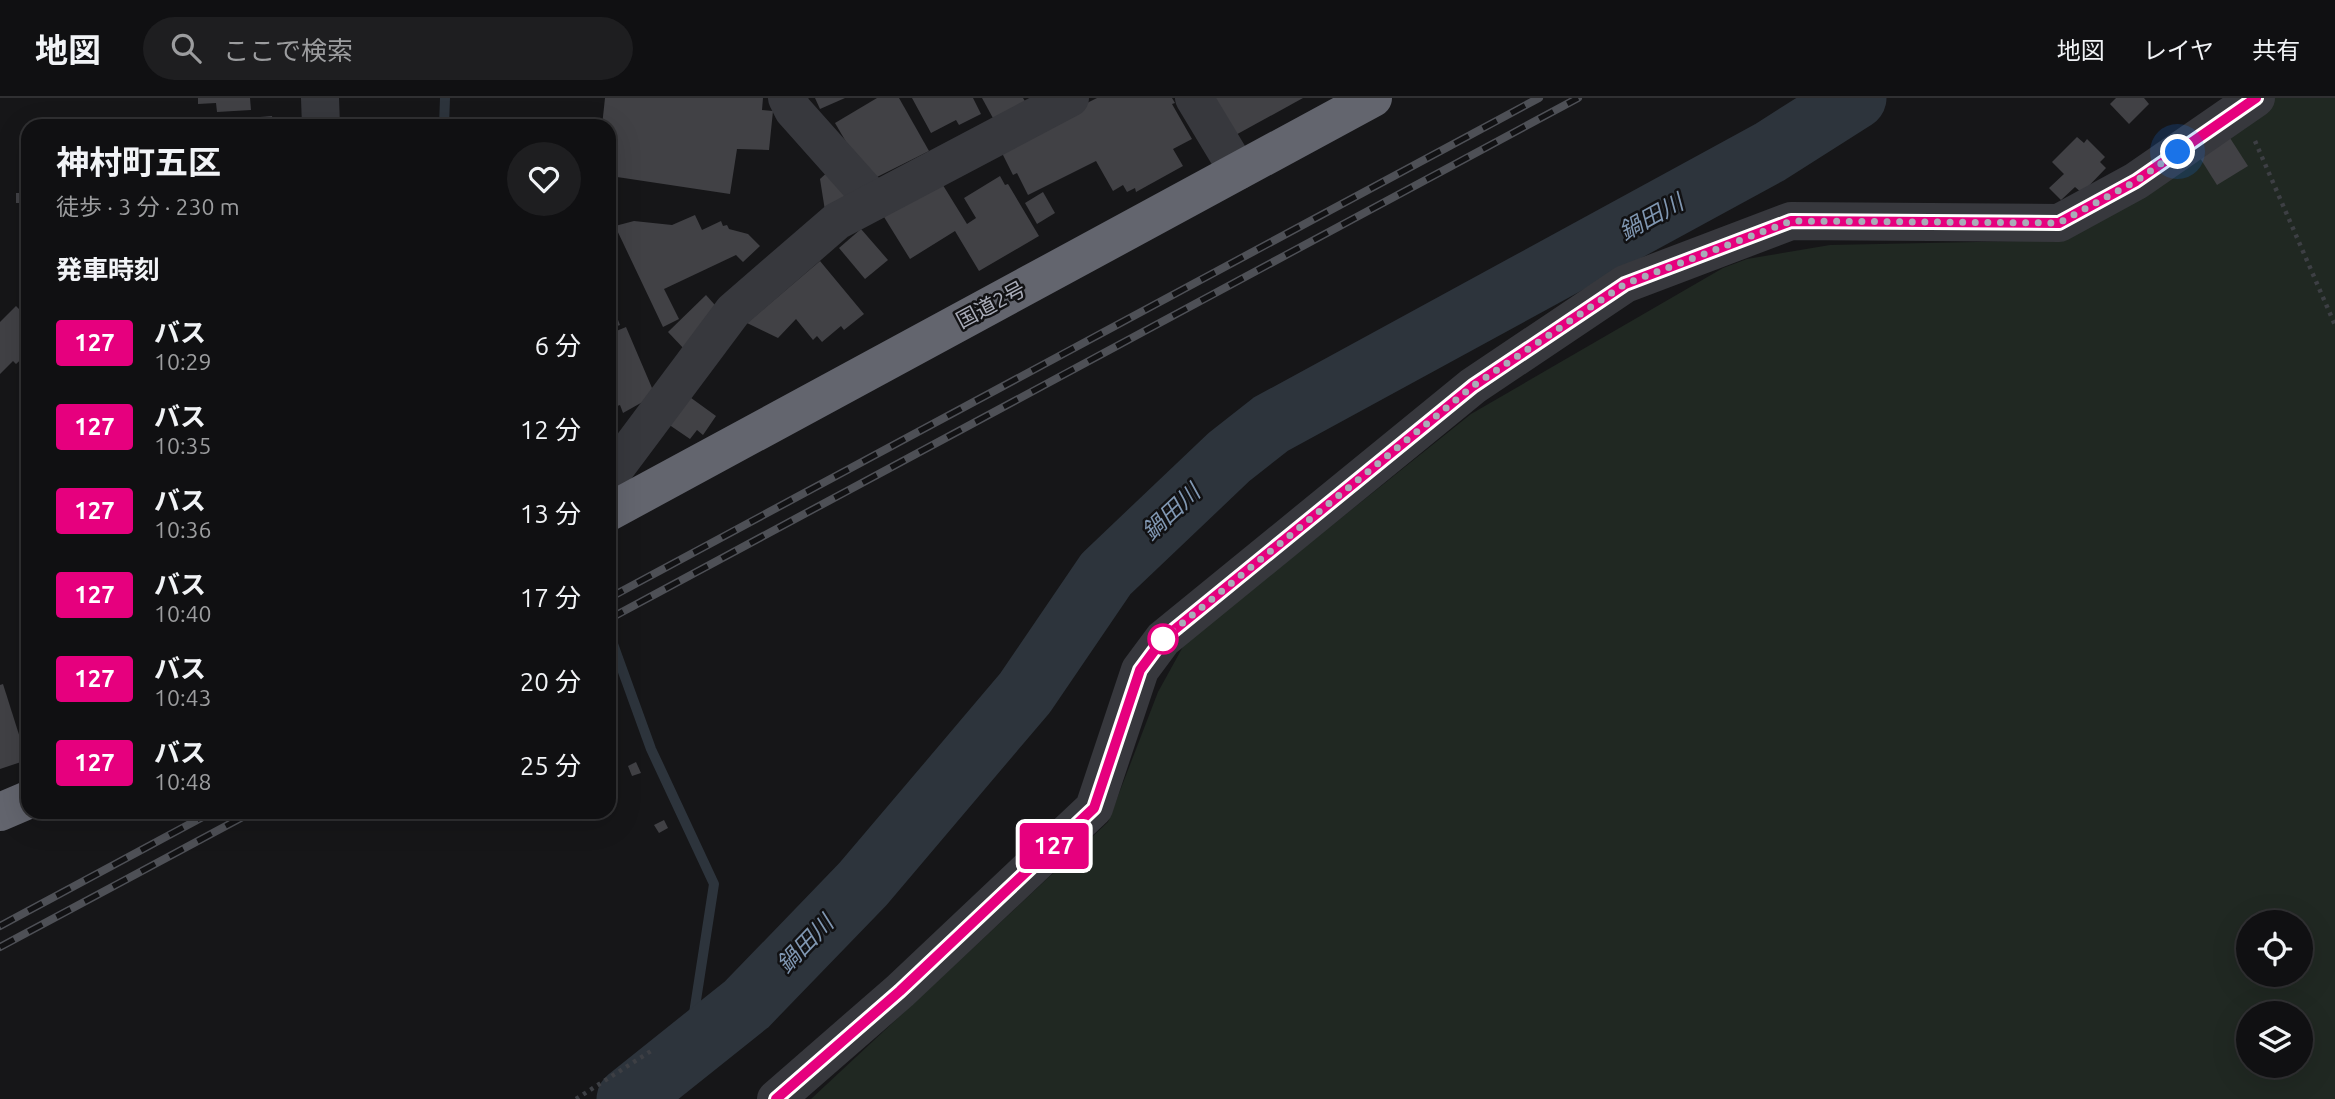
<!DOCTYPE html>
<html lang="ja">
<head>
<meta charset="utf-8">
<style>
  :root { --surface:#101012; --page:#1e1e20; --text:#f1f3f6; --muted:#9c9d9f; --line:#303032 }
  body { margin:0; font-family:Ubuntu,"Noto Sans JP",sans-serif; background:var(--page); color:var(--text); height:100vh; display:flex; flex-direction:column; font-size:26px; white-space:nowrap }
  * { box-sizing:border-box; margin:0 }
  p { font-size:23px; color:var(--muted) }
  .icon { flex:none; width:38px; height:38px; fill:none; stroke:currentColor; stroke-width:2; stroke-linecap:round; stroke-linejoin:round }
  .map { position:relative; flex:1; overflow:hidden }
  .side { position:absolute; left:21px; top:21px; width:595px; height:700px; display:flex; flex-direction:column; background:var(--surface); border-radius:21px; box-shadow:0 7px 28px #0002,0 0 0 2px var(--line) }
  .side>* { flex:none }
  .badge { padding:0 14px; border-radius:5px; font-size:24px; line-height:46px }
  .tools { position:absolute; left:2236px; top:812px; display:grid; gap:14px }
  .tools a { display:grid; place-items:center; width:77px; height:77px; border-radius:50%; background:var(--surface); box-shadow:0 7px 28px #0002,0 0 0 2px var(--line); font-size:35px }
  .you { position:absolute; width:35px; height:35px; margin:-18px; border:5px solid #fff; border-radius:50%; background:#1a73e8; box-shadow:0 0 0 10px #1a73e833 }
  .map>.badge { position:absolute; translate:-50% -50%; box-shadow:0 0 0 4px #fff }
  h2 { padding:0 35px; font-size:26px; line-height:63px }
  .round { display:grid; place-items:center; flex:none; width:74px; height:74px; border-radius:37px; background:var(--page) }
  .summary { display:flex; align-items:center; justify-content:space-between; height:119px; padding:0 35px }
  h1 { font-size:33px; font-weight:700; line-height:52px }
  ul { padding:0; list-style:none }
  li { display:flex; align-items:center; gap:21px; height:84px; padding:0 35px }
  li div { flex:1 }
  li b { display:block; font-size:26px }
  li em { font-style:normal }
  li .badge { min-width:77px; font-weight:700; text-align:center }
  header { display:flex; align-items:center; gap:42px; box-sizing:border-box; height:98px; padding:0 35px; background:var(--surface); border-bottom:2px solid var(--line) }
  header strong { font-size:33px }
  nav { display:flex; gap:38px; margin-inline-start:auto; font-size:24px }
  .search { width:490px; height:63px; background:var(--page); display:flex; align-items:center; gap:18px; box-sizing:border-box; padding:0 24px; border-radius:38px; color:var(--muted); font-size:26px }
  .map>svg:first-child { display:block }
  .green { fill:#202822; fill-rule:evenodd }
  .lines { fill:none; stroke-linecap:round; stroke-linejoin:round }
  .stream { stroke:#2d343c; stroke-width:10 }
  .river { stroke:#2d343c; stroke-width:63 }
  .building { fill:#414145 }
  .path { stroke:#3d3f44; stroke-width:4.5; stroke-dasharray:3.5 5; stroke-linecap:butt }
  .minor { stroke:#37383d; stroke-width:38 }
  .highway { stroke:#63656e; stroke-width:38 }
  .rail-casing { stroke:#4e5056; stroke-width:8 }
  .rail { stroke:#111113; stroke-width:5; stroke-dasharray:16; stroke-linecap:butt }
  .line-casing { stroke:#fff; stroke-width:16 }
  .line { stroke:#e6007e; stroke-width:10 }
  .walk { stroke:#a9acb8; stroke-width:7; stroke-dasharray:0 12.6 }
  .stop-dot { fill:#fff; stroke:#e6007e; stroke-width:3.5 }
  .labels { text-anchor:middle; stroke-width:5; stroke-linejoin:round; paint-order:stroke }
  .street-label { font-size:21px; fill:#a9acb8; stroke:#111113 }
  .water-label { font-size:23px; font-style:italic; fill:#8097b2; stroke:#111113 }
</style>
</head>
<body>
<header>
<strong>地図</strong>
<div class="search"><svg class="icon" aria-label="search" viewBox="0 0 24 24"><circle cx="10" cy="10" r="6"/><path d="M15 15l6 6"/></svg>ここで検索</div>
<nav><a>地図</a><a>レイヤ</a><a>共有</a></nav>
</header>
<div class="map">
<svg width="2335" height="1001" viewBox="0 0 2335 1001">
  <rect width="100%" height="100%" fill="#161618"/>
  <path class="green" d="M2266,0H2335V1001H811L1108,724L1158,594L1185,545L1471,316L1723,170L1747,161L1830,147L2024,143ZM2249,824H2301V877H2249ZM2249,915H2301V968H2249Z"/>
  <g class="lines">
    <g class="stream">
      <polyline points="444,28 445,0"/>
      <polyline points="609,535 651,651 714,786 688,954"/>
    </g>
    <polyline class="river" points="628,1001 747,906 863,786 1025,595 1106,476 1229,359 1271,326 1770,54 1855,0"/>
  </g>
  <g class="building">
    <polygon points="198,0 250,0 251,12 217,14 216,5 198,6"/>
    <polygon points="605,0 763,0 762,12 773,13 769,52 737,51 730,96 617,79 613,109 609,108 609,28 602,28"/>
    <polygon points="815,0 845,0 820,11"/>
    <polygon points="877,0 899,0 929,53 869,83 835,25"/>
    <polygon points="912,0 973,0 981,16 959,27 956,22 931,35"/>
    <polygon points="982,0 1023,0 1026,5 994,22"/>
    <polygon points="1097,0 1172,0 1175,5 1172,6 1192,41 1173,51 1183,68 1136,94 1135,90 1127,94 1123,87 1113,93 1096,63 1028,97 1017,75 1013,77 999,49"/>
    <polygon points="1211,0 1303,0 1232,39"/>
    <polygon points="2116,0 2144,0 2149,6 2129,26 2110,6"/>
    <polygon points="272,18 273,28 200,28 200,24"/>
    <polygon points="2077,39 2084,45 2087,41 2105,59 2100,64 2106,70 2082,95 2075,89 2061,102 2049,90 2064,76 2052,64"/>
    <polygon points="2230,40 2248,68 2217,87 2200,60"/>
    <polygon points="831,71 850,95 826,119 820,81"/>
    <polygon points="1000,78 1005,87 1008,86 1039,138 979,173 955,133 910,161 884,119 941,84 967,126 976,120 964,100"/>
    <polygon points="1043,94 1055,115 1037,126 1025,105"/>
    <rect x="16" y="95" width="11" height="10"/>
    <polygon points="695,117 702,132 721,123 723,128 727,127 729,131 748,136 760,148 743,164 736,157 664,191 679,221 663,229 615,128 634,123 672,127"/>
    <polygon points="861,131 888,162 865,181 839,150"/>
    <polygon points="820,163 864,216 844,232 841,228 822,244 817,238 813,242 796,221 778,240 747,225"/>
    <polygon points="706,197 722,215 686,253 668,234"/>
    <polygon points="16,208 28,220 28,255 16,266 13,263 0,276 0,224"/>
    <polygon points="613,209 620,227 609,231 609,210"/>
    <polygon points="626,229 655,297 623,315 620,307 609,311 609,236"/>
    <polygon points="687,297 716,318 703,337 697,332 690,341 668,326"/>
    <polygon points="3,586 27,662 0,671 0,587"/>
    <polygon points="636,664 641,675 632,678 628,668"/>
    <polygon points="664,722 668,730 659,735 654,727"/>
  </g>
  <g class="lines">
    <g class="path">
      <polyline points="2255,43 2335,227"/>
      <polyline points="576,1001 651,953"/>
    </g>
    <g class="minor">
      <polyline points="320,0 321,28"/>
      <polyline points="787,0 793,12 874,103"/>
      <polyline points="1194,0 1238,73"/>
      <polyline points="609,388 612,375 733,213 837,123 1070,0"/>
      <polyline points="776,1001 900,893 1094,710 1140,572 1163,541 1473,288 1625,186 1791,123 2059,125 2136,83 2256,0"/>
    </g>
    <g class="highway">
      <polyline points="609,414 1373,0"/>
      <polyline points="0,714 28,702"/>
    </g>
    <defs>
      <g id="rail">
        <polyline points="609,500 1539,0"/>
        <polyline points="609,521 1578,0"/>
        <polyline points="0,828 212,714"/>
        <polyline points="0,849 252,714"/>
      </g>
    </defs>
    <use href="#rail" class="rail-casing"/>
    <use href="#rail" class="rail"/>
  </g>
  <g class="lines">
    <defs>
      <polyline id="line" points="776,1001 900,893 1094,710 1140,572 1163,541 1473,288 1625,186 1791,123 2059,125 2136,83 2256,0"/>
    </defs>
    <use href="#line" class="line-casing"/>
    <use href="#line" class="line"/>
    <polyline class="walk" points="1163,541 1473,288 1625,186 1791,123 2059,125 2136,83 2178,54"/>
  </g>
  <circle class="stop-dot" cx="1163" cy="541" r="14"/>
  <g class="labels">
    <g class="street-label">
      <text transform="translate(991 207) rotate(-28)" y="7">国道2号</text>
    </g>
    <g class="water-label">
      <text transform="translate(1651 119) rotate(-29)" y="8">鍋田川</text>
      <text transform="translate(1171 414) rotate(-43)" y="8">鍋田川</text>
      <text transform="translate(805 846) rotate(-46)" y="8">鍋田川</text>
    </g>
  </g>
</svg>
<div class="tools">
<a><svg class="icon" aria-label="locate" viewBox="0 0 24 24"><circle cx="12" cy="12" r="6"/><path d="M12 2v4M12 18v4M2 12h4M18 12h4"/></svg></a>
<a><svg class="icon" aria-label="layers" viewBox="0 0 24 24"><path d="M12 4l9 5-9 5-9-5zM3 14l9 5 9-5"/></svg></a>
</div>
<div class="you" style="left:2178px;top:54px"></div>
<b class="badge" style="left:1054px;top:748px;background:#e6007e;color:#fff">127</b>
<section class="side">
<div class="summary"><div><h1>神村町五区</h1><p>徒歩 · 3 分 · 230 m</p></div><a class="round"><svg class="icon" aria-label="heart" viewBox="0 0 24 24"><path d="M12 20l-8-8c-3-5 5-10 8-4 3-6 11-1 8 4z"/></svg></a></div>
<h2>発車時刻</h2>
<ul>
<li><span class="badge" style="background:#e6007e;color:#fff">127</span><div><b>バス</b><p>10:29</p></div><em>6 分</em></li>
<li><span class="badge" style="background:#e6007e;color:#fff">127</span><div><b>バス</b><p>10:35</p></div><em>12 分</em></li>
<li><span class="badge" style="background:#e6007e;color:#fff">127</span><div><b>バス</b><p>10:36</p></div><em>13 分</em></li>
<li><span class="badge" style="background:#e6007e;color:#fff">127</span><div><b>バス</b><p>10:40</p></div><em>17 分</em></li>
<li><span class="badge" style="background:#e6007e;color:#fff">127</span><div><b>バス</b><p>10:43</p></div><em>20 分</em></li>
<li><span class="badge" style="background:#e6007e;color:#fff">127</span><div><b>バス</b><p>10:48</p></div><em>25 分</em></li>
</ul>
</section>
</div>
</body>
</html>
